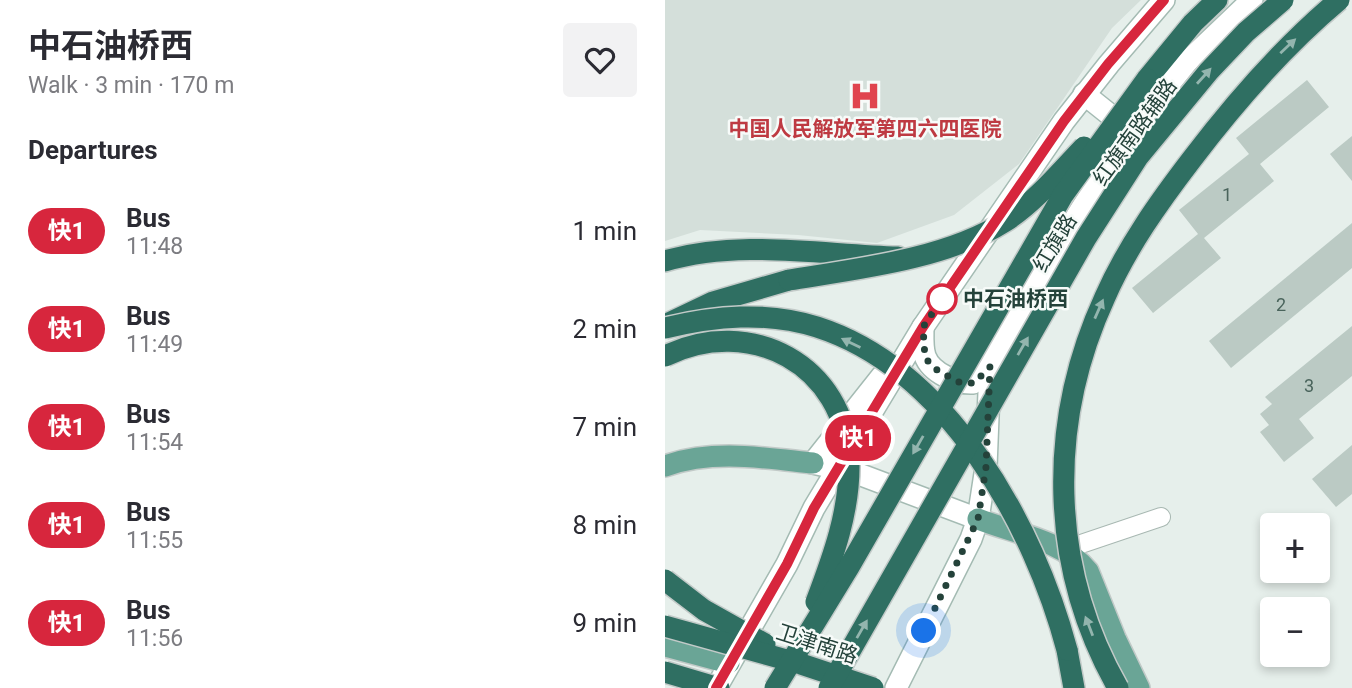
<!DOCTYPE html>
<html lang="en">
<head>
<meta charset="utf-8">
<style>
  :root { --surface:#fff; --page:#f2f2f3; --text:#2b2b33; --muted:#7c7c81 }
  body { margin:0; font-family:Roboto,"Noto Sans SC",sans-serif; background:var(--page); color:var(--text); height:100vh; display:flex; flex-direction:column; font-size:26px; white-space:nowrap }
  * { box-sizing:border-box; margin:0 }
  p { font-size:23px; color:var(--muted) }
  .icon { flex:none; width:38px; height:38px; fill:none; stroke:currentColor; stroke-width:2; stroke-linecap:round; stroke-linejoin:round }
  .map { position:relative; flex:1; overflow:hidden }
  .drawer { display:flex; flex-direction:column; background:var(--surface); width:665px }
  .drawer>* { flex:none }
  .badge { padding:0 14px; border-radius:23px; font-size:24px; line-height:46px }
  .controls { position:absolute; left:595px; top:513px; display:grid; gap:14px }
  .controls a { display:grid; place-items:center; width:70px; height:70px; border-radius:7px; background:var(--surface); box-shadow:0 4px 10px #0003; font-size:35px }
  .you { position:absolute; width:35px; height:35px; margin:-18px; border:5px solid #fff; border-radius:50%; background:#1a73e8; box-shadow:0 0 0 10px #1a73e833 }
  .map>.badge { position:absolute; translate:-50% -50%; box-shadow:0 0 0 4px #fff }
  h2 { padding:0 28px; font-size:26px; line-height:63px }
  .round { display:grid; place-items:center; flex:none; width:74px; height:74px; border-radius:7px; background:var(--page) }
  .summary { display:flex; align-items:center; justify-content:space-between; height:119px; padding:0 28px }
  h1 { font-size:33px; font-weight:700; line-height:52px }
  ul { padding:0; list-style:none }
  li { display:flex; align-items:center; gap:21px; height:98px; padding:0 28px }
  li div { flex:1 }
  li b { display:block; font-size:26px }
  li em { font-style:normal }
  li .badge { min-width:77px; font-weight:700; text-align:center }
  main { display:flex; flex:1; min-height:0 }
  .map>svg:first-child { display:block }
  .built { fill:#d4dfda }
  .building { fill:#bbcac4 }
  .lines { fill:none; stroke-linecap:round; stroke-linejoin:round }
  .street-casing { stroke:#a8b8b2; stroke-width:20 }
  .secondary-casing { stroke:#a4bbb3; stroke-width:24 }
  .primary-casing { stroke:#c2cac8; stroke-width:24 }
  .highway-casing { stroke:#c2cac8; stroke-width:24 }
  .street { stroke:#fff; stroke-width:18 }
  .secondary { stroke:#fff; stroke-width:21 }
  .primary { stroke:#6aa596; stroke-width:21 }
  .highway { stroke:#2f6f62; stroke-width:21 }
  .highway-bridge-casing { stroke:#c2cac8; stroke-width:24; stroke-linecap:butt }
  .highway-bridge { stroke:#2f6f62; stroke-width:21 }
  .oneway { fill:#93b5ae }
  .line-casing { stroke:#fff; stroke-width:16 }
  .line { stroke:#d7263d; stroke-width:10 }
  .walk { stroke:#24423a; stroke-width:7; stroke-dasharray:0 12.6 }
  .stop-dot { fill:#fff; stroke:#d7263d; stroke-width:3.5 }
  .labels { text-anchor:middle; stroke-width:5; stroke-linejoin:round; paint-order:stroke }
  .number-label { font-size:18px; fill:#4a645c }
  .health-label { font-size:21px; font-weight:bold; fill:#be3a42; stroke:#f7fbf9 }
  .street-label { font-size:21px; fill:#24423a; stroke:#f7fbf9 }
  .stop-label { font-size:21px; font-weight:bold; fill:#24423a; stroke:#f7fbf9; text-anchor:start }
</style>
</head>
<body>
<main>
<section class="drawer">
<div class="summary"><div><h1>中石油桥西</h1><p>Walk · 3 min · 170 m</p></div><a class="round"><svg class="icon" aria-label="heart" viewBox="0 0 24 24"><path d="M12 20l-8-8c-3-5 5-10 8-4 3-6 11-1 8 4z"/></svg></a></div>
<h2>Departures</h2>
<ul>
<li><span class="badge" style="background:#d7263d;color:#fff">快1</span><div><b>Bus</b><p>11:48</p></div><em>1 min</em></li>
<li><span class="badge" style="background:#d7263d;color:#fff">快1</span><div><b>Bus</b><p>11:49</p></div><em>2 min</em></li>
<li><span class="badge" style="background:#d7263d;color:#fff">快1</span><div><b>Bus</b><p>11:54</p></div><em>7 min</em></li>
<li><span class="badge" style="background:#d7263d;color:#fff">快1</span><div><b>Bus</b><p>11:55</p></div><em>8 min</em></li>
<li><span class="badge" style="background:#d7263d;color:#fff">快1</span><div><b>Bus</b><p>11:56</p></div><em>9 min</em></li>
</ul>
</section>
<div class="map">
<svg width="687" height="688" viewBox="0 0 687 688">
  <rect width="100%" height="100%" fill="#e6efeb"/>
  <polygon class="built" points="0,0 476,0 447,28 354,164 289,215 212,243 133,235 35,230 0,241"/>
  <g class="building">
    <polygon points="642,80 664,107 595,164 609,181 539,238 556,258 488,313 467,288 533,234 514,210 584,154 571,138"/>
    <polygon points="687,136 687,181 665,154"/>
    <polygon points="687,223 687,268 566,368 544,341"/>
    <polygon points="687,326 687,376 634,419 649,438 619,462 595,432 604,425 595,414 607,404 600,397"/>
    <polygon points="687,445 687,494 671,507 647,479"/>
  </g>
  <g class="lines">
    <defs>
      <polyline id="street" points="416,544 496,517"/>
      <g id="secondary">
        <polyline points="419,94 464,130"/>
        <path d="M258,327C258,336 257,347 260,356C266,373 292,384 308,383L325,367"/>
        <polyline points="217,376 148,463 191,473 313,519"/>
        <polyline points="51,688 122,564 149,508 258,327 399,121 444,64 499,0"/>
        <polyline points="231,688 306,539 313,519 321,467 325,367 334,346 384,259 466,132 522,62 587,0"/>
      </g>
      <g id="primary">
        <path d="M0,466C48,449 99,458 148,463"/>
        <path d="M313,519C348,533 398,540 423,571L450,638L474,688"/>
        <polyline points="0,646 64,663"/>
      </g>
      <g id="highway">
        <polyline points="482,79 528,23 552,0"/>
        <path d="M0,261C75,239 157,255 233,257"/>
        <polyline points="0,325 48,302 124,280"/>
        <polyline points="402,650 409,688"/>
      </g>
    </defs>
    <use href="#street" class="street-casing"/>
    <use href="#secondary" class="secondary-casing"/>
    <use href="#primary" class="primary-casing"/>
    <use href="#highway" class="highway-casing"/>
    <use href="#street" class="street"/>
    <use href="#secondary" class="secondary"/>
    <use href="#primary" class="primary"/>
    <use href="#highway" class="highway"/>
    <defs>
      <g id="highway-bridge">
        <path d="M124,280C192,269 282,259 341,221C371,201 394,173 419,147"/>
        <path d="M0,328C50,316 101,311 152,327C283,369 369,525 402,650"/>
        <path d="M0,356C85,314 181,365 184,462C185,511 168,557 151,602"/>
        <polyline points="0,580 39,610 100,644"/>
        <polyline points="0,626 136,664 208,688"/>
        <polyline points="0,672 54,688"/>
        <polyline points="110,688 184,567 398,195 482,79"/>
        <polyline points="164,688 421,238 473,157 544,71 581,32 618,0"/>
        <path d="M453,688C384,567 382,423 440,297C462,247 494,202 527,159C571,101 618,47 674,0"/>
      </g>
    </defs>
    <use href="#highway-bridge" class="highway-bridge-casing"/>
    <use href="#highway-bridge" class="highway-bridge"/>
  </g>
  <defs><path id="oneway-solid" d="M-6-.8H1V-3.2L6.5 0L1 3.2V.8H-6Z" transform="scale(1.75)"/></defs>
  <g class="oneway">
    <use href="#oneway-solid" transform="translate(623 46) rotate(-43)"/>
    <use href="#oneway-solid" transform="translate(539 76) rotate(-48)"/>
    <use href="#oneway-solid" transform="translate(434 309) rotate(-66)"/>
    <use href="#oneway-solid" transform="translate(186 343) rotate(-154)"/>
    <use href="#oneway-solid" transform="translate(358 346) rotate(-60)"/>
    <use href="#oneway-solid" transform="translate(253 445) rotate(120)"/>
    <use href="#oneway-solid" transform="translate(424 626) rotate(-111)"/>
    <use href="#oneway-solid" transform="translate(197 629) rotate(-60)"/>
  </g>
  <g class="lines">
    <defs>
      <polyline id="line" points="51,688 122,564 149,508 258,327 399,121 443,64 499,0"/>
    </defs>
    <use href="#line" class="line-casing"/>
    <use href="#line" class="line"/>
    <polyline class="walk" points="259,631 313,519 321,467 325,367 309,383 296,383 273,371 260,358 258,327 281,293 277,299"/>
  </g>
  <defs>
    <symbol id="hospital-bare" viewBox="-9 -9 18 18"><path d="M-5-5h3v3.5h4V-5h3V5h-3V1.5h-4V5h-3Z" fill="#e0444e" stroke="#f7fbf9" stroke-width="2.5" paint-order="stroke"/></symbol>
  </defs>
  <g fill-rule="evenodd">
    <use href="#hospital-bare" x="178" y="74" width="44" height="44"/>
  </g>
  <circle class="stop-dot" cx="277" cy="299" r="14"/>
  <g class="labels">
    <g class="number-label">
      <text x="562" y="201">1</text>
      <text x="616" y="311">2</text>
      <text x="644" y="392">3</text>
    </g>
    <g class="health-label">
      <text x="200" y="136">中国人民解放军第四六四医院</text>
    </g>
    <g class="street-label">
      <text transform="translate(470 132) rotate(-54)" y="7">红旗南路辅路</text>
      <text transform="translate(390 243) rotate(-59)" y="7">红旗路</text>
      <text transform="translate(152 644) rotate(18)" y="7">卫津南路</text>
    </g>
    <g class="stop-label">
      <text x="298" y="306">中石油桥西</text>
    </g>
  </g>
</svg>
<div class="controls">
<a>+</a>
<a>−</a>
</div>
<div class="you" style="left:259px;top:631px"></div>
<b class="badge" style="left:193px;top:438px;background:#d7263d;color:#fff">快1</b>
</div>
</main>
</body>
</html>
